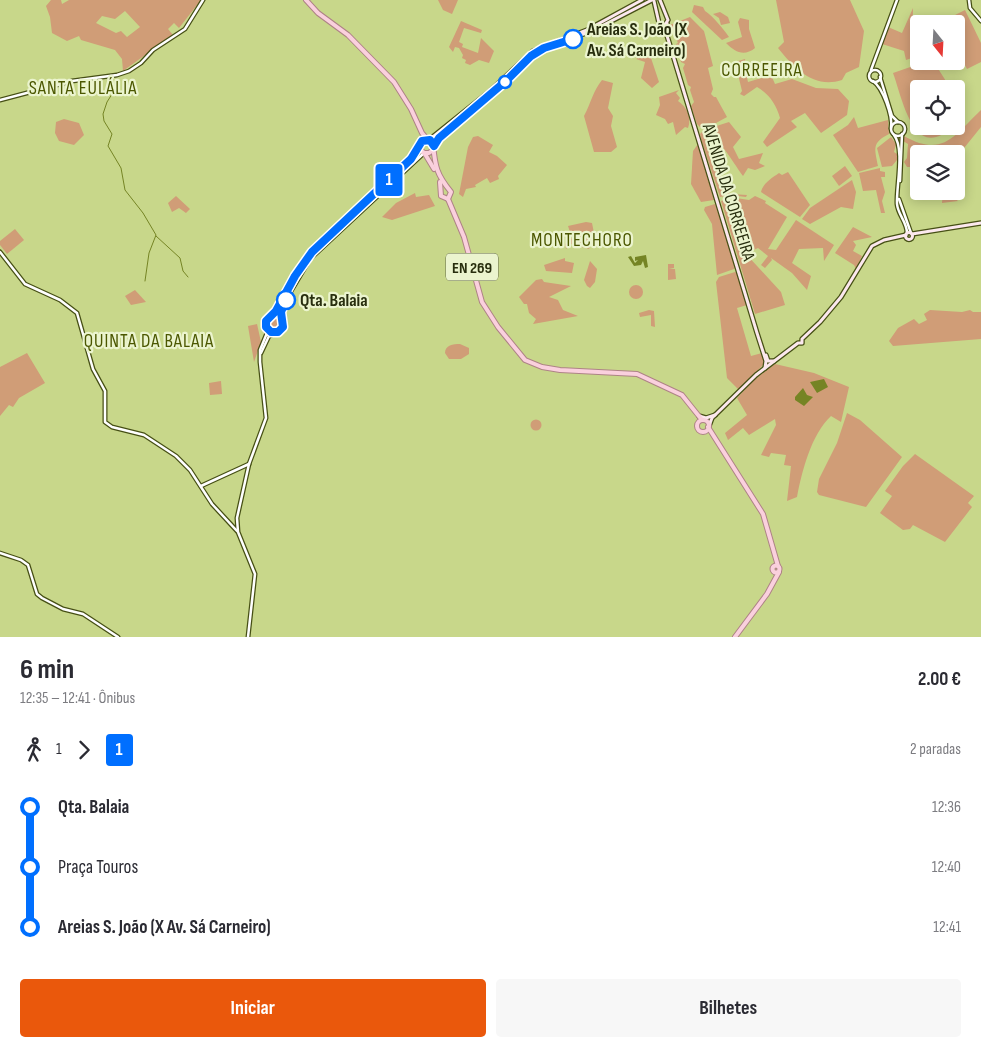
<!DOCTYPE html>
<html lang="pt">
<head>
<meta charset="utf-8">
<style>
  :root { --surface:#fff; --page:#f7f7f7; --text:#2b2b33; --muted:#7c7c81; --accent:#ea580c }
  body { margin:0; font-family:"Sofia Sans Condensed",sans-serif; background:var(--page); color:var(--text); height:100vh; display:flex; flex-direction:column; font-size:19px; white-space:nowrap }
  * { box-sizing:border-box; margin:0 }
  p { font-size:16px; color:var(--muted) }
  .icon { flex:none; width:28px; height:28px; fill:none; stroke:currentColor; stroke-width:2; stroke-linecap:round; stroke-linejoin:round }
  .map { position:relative; height:637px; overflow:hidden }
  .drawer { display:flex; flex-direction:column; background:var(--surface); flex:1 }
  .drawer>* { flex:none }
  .badge { padding:0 10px; border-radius:4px; font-size:18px; line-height:32px }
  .needle { width:32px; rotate:162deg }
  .fabs { position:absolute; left:910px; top:15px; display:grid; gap:10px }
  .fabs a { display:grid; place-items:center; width:55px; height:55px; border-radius:5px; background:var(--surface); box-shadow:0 2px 12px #0003; font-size:25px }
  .map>.badge { position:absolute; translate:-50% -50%; box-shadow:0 0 0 2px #fff }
  .legs { display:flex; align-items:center; gap:8px; height:55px; padding:0 20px; font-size:16px }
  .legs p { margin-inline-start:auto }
  .summary { display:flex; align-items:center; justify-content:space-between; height:85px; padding:0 20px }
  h1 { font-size:28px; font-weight:700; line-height:38px }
  .primary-button { display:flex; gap:10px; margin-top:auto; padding:10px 20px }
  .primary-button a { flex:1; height:58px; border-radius:5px; background:var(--accent); color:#fff; font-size:20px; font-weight:700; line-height:58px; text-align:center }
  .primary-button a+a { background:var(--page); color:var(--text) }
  ul { padding:0 20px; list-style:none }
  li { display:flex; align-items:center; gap:18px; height:60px; font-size:19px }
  li i { display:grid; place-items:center; width:8px; height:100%; margin:0 6px; background:currentColor }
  li i::after { content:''; width:12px; height:12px; margin:-6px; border:4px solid; border-radius:50%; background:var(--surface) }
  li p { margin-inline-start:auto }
  li:first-child i { background:linear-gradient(#0000 50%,currentColor 0) }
  li:last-child i { background:linear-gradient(currentColor 50%,#0000 0) }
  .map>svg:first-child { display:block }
  .green { fill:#d09d77; fill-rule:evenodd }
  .water { fill:#758424 }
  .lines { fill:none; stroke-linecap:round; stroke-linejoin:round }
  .stream { stroke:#758424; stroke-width:1 }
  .tertiary-casing { stroke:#464f15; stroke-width:5 }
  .secondary-casing { stroke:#464f15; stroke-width:5.5 }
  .primary-casing { stroke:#ae8386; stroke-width:6 }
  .tertiary { stroke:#fff; stroke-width:2.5 }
  .secondary { stroke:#fce8ee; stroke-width:3 }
  .primary { stroke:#fad0dd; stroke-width:4 }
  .line-1-casing { stroke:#fff; stroke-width:11 }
  .line-1 { stroke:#006fff; stroke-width:8 }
  .stop-1-dot { fill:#fff; stroke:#006fff; stroke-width:2.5 }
  .labels { text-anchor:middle; stroke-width:4.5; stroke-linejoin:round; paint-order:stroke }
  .shield { fill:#ebf4ce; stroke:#626948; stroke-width:1 }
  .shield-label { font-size:16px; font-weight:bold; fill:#282e0e }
  .stop-label { font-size:18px; font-weight:bold; fill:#282e0e; stroke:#ebf4ce; text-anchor:start }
  .street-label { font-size:18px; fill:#282e0e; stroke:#ebf4ce }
  .neighbourhood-label { font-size:19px; letter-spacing:1px; fill:#4b5700; stroke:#ebf4ce }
</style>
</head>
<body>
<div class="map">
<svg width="981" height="637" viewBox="0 0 981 637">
  <rect width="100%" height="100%" fill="#c8d78a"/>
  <g class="green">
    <path d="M51,0H61L62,4L69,0H201L179,28L174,23L168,29L173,35L123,71L122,59L115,50L81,40L79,36L67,41L52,33L50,17L46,6ZM125,11L140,27L127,37L121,31L116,33L96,23L102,16L115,19Z"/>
    <polygon points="438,0 458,0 452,14 443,10"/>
    <path d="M776,0H850L864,31L859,67L846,73L842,80C814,89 795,69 778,48L784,42Z"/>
    <path d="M694,5L703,7L705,11C714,17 724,30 729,37L722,40L692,12Z"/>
    <polygon points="913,8 912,58 906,60 904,51 882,44 888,27 902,33"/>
    <polygon points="965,10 981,43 981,62 967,69 956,48 956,24 945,24 943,21"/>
    <polygon points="720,12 728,17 730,23 721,25 719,18 713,14"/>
    <polygon points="690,17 704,31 713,66 708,68 713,89 711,94 714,97 716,97 727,117 716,123 700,127 697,124 691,106 694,102 690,90 691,87 688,85 683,68 685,64 681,62 676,44 678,43 670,25"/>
    <path d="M740,18L749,20V29L755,48C744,57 735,52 726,43L742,37L738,22Z"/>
    <polygon points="461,21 482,30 481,33 464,28 459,42 463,44 462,47 478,53 481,38 494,51 489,63 479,60 470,65 465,63 466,60 462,58 463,55 459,48 455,47 453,52 449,47"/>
    <polygon points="649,52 659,82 652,88 641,78 645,62 636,59"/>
    <path d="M745,59L746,64L744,65L748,82L771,75L775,84L792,79L816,88L838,89L849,101L847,115L821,133L805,113L791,121L797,127L767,147L763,142L780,118C776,104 769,94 757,87L744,96L740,94L742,91L735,62Z"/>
    <path d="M919,64L937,67L951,89H919V126H952C948,132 943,135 936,137C910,145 900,91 893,73Z"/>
    <path d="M602,80L613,83L608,108L613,116L611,126L617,147L611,152H594L584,116C591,103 593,91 602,80Z"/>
    <path d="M679,90L676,93L680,98L678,101C687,107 692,118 688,128L685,127L676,135L673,122L668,124L665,119L656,115L660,105L659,97Z"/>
    <path d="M981,110V127L956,158V154H919V167H907L904,162L907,158L908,144L903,141L904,136C943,158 954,136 981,110Z"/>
    <path d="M854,117L858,128L888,120L889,134C871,143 875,149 878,166L858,172L833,135L848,125Z"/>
    <polygon points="64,119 79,123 84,135 74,145 59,141 55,133 56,122"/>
    <path d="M729,122L741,137L733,147L739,159L763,153L759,163L765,166L755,170L748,168L743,176C737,168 725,148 719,144L710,148L726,190L731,194L747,195L746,197L730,195L720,197L701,139L700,134L704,130Z"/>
    <polygon points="478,136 493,145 489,152 497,156 507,165 498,176 499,179 490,183 487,178 475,185 476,187 466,189 463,197 459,194 468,147 473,137"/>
    <polygon points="891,137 896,144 894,152 897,154 897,160 892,166 882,167 877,148"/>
    <polygon points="698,144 714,200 701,202 691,184 693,151"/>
    <polygon points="845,166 852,176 839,186 832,176"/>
    <polygon points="880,168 880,171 885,172 885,177 881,177 885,192 882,201 885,213 881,213 876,190 863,191 859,173"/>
    <path d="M788,172L810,205L800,217L761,192C763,183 772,178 779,173L782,175Z"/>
    <polygon points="852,180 856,192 853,209 841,207 810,224 802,219 810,208"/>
    <polygon points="943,191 945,191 958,201 942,203"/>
    <polygon points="415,193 416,197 429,195 435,206 392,220 382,217 396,203"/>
    <polygon points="176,196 190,209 186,213 179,208 172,212 168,203"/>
    <polygon points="755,196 766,201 765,203 787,217 768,249 776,250 796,220 834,245 824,261 823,248 799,249 792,263 811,276 807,290 792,273 771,258 772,260 765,268 761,265 768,256 758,248 749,252 748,251 741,210 736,198 749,200"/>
    <polygon points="729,199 737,205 746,254 781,292 785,305 755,314 721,201"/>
    <polygon points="715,204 736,266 734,269 717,275 712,224 704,210 705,207"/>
    <polygon points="586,222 592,223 594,233 589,249 571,244 566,249 565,244 572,238 568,226"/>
    <polygon points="853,227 872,237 853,241 856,245 853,251 862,256 856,269 854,265 835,253"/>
    <polygon points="15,229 24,240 7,254 0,245 0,241"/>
    <polygon points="565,258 565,261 574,263 572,273 546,271 544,265"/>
    <polygon points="590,261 597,269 595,282 590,288 587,286 584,280"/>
    <polygon points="668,264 674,264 674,268 669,269 675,269 676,279 668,280"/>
    <polygon points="735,272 738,274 747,305 737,308 751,356 762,353 764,361 763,365 739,390 727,378 716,282 719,277"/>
    <polygon points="542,279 544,282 571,286 549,297 558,300 563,310 578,316 533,324 536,319 529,313 527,304 524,304 519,297 536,280"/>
    <circle cx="636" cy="292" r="7"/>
    <polygon points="135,290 146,302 131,305 125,296"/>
    <polygon points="649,310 654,311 655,327 651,326 651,315 640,317 639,313"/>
    <polygon points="930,310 962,312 970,310 973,312 981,312 981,339 893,346 889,341 898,328 914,319 919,324 927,320 924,314"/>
    <circle cx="275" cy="324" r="6"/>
    <polygon points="257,324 261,342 254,362 248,326"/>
    <path d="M460,344L469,348V354L461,359H449L445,353C445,345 453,344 460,344Z"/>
    <polygon points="27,353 45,383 19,398 13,407 9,405 0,416 0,367"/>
    <path d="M775,364L814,373L849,387L841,422L831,416C811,435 802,471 797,497L787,501L791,466L784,465L786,455L771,453L769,457L761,455L776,425L775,419L749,435L743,428L728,440L725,433L747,415L737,398L755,379Z"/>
    <polygon points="221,381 222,394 210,395 209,383"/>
    <polygon points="847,413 860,420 902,457 866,507 819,495 817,492 819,479 837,443"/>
    <circle cx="536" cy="425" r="5.5"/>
    <polygon points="915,454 974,496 968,503 972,507 945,542 913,525 910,529 903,530 880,513 892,496 885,491 903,466"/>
  </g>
  <g class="water">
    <polygon points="646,255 648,267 645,268 643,261 641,265 634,266 628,257 631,256 635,263 638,260 635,261 635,257"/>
    <polygon points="824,379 828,387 817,393 810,382"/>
    <polygon points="803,388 807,395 813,397 804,406 795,400 795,397"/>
  </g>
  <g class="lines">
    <g class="stream">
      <polyline points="119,83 107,102 103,114 104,121 112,134 108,146 121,168 125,190 143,213 156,235 149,253 145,281"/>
      <polyline points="156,236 180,258 183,271 188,277"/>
    </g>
    <defs>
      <g id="tertiary">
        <polyline points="969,0 970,8 981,21"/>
        <circle cx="875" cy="76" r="6"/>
        <polyline points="871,70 897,0"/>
        <polyline points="880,77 892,116 898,122"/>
        <path d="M873,81C883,88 893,116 891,128"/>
        <polyline points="0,100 72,81 117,75 129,71 141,63 153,50 185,29 203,0"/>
        <circle cx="898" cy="129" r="7"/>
        <path d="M894,135C905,149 896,187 897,204C898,215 907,222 907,233"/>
        <polyline points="900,181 902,134"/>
        <polyline points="899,199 911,233"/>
        <polyline points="0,252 25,284 60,300 77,313 93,369 105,391 105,422 112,427 144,435 176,456 190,470 212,504 237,531"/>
        <polyline points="261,353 269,336 279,332 283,327 281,308 310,259 424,153"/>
        <polyline points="201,486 249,464"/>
        <polyline points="0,553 21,560 28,565 37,594 42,598 63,609 83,614 118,637"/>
        <polyline points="248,637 255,574 238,532 237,518 249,464 266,418 260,362 260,350 267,333 266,321 276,311 295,276 312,252 407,163 419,148"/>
      </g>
      <g id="secondary">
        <polyline points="654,1 659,23 664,26 668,20 660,0"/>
        <polyline points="662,26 665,29 757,333 766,361 765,368"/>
        <polyline points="667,31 667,23"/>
        <polyline points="429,140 489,92 533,51 587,30 642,0"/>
        <polyline points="434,146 439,138 507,80 531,56 544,48 592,31 652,0"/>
        <circle cx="909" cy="236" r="3.5"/>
        <polyline points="912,234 981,223"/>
        <polyline points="766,355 768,361 774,361"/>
        <polyline points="699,416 706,418 715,415"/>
        <polyline points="709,426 712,418 756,375 798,343 802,343 802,339 820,322 841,297 872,246 884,240 906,235"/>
      </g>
      <g id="primary">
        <polyline points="306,0 318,13 348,35 394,82 411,109 422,133 428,140"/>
        <path d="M433,150L429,153H424L420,149V143L426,139L433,144C435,167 437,175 451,192L448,199"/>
        <polyline points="425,154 434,169"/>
        <polyline points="440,182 441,196 448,199"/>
        <polyline points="448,199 464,237 482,302 498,327 525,360 542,367 560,370 637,374 682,395 702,420"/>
        <circle cx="703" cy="426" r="6"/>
        <polyline points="708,427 763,514 778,566"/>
        <circle cx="776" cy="569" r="3.5"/>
        <polyline points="735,637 767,594 779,572"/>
      </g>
    </defs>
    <use href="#tertiary" class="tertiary-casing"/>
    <use href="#secondary" class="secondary-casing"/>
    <use href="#primary" class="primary-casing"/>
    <use href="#tertiary" class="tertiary"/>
    <use href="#secondary" class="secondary"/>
    <use href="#primary" class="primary"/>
  </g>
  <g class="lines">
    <defs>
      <polyline id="line-1" points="286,300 281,312 283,327 278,332 271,332 266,327 266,321 276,311 295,276 312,252 411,159 422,141 430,140 434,146 439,138 507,80 531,56 544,48 573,39"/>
    </defs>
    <use href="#line-1" class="line-1-casing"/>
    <use href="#line-1" class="line-1"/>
  </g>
  <g class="stop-1-dot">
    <circle cx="573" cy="39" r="9"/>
    <circle cx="505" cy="82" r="6"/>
    <circle cx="286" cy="300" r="9"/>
  </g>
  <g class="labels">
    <rect class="shield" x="446" y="253.5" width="52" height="27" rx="4"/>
    <g class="shield-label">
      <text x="472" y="273">EN 269</text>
    </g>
    <g class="stop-label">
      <text x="587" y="35">Areias S. João (X<tspan x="587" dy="21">Av. Sá Carneiro)</tspan></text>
      <text x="300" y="306">Qta. Balaia</text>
    </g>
    <g class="street-label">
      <text transform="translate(729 192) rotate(73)" y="6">AVENIDA DA CORREEIRA</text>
    </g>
    <g class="neighbourhood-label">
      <text x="762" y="76">CORREEIRA</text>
      <text x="83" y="94">SANTA EULÁLIA</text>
      <text x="582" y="246">MONTECHORO</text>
      <text x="149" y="347">QUINTA DA BALAIA</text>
    </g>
  </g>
</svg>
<div class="fabs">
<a><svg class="needle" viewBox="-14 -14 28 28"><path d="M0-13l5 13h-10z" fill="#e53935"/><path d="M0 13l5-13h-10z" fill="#7c7c81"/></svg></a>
<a><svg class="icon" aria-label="locate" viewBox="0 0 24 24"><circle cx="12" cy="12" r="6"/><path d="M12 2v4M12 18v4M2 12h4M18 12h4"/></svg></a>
<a><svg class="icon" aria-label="layers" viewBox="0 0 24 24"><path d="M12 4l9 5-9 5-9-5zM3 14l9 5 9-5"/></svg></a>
</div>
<b class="badge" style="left:389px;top:180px;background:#006fff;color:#fff">1</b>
</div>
<section class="drawer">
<div class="summary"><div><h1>6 min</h1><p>12:35 – 12:41 · Ônibus</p></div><b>2.00 €</b></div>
<div class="legs"><svg class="icon" aria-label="walk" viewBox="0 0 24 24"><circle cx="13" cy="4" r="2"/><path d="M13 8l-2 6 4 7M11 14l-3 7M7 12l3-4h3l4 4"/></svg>1<svg class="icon" aria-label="forward" viewBox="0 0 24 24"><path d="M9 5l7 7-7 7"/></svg><b class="badge" style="background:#006fff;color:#fff">1</b><p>2 paradas</p></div>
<ul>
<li><i style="color:#006fff"></i><b>Qta. Balaia</b><p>12:36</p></li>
<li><i style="color:#006fff"></i><span>Praça Touros</span><p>12:40</p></li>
<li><i style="color:#006fff"></i><b>Areias S. João (X Av. Sá Carneiro)</b><p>12:41</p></li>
</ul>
<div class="primary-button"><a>Iniciar</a><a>Bilhetes</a></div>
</section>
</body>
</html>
